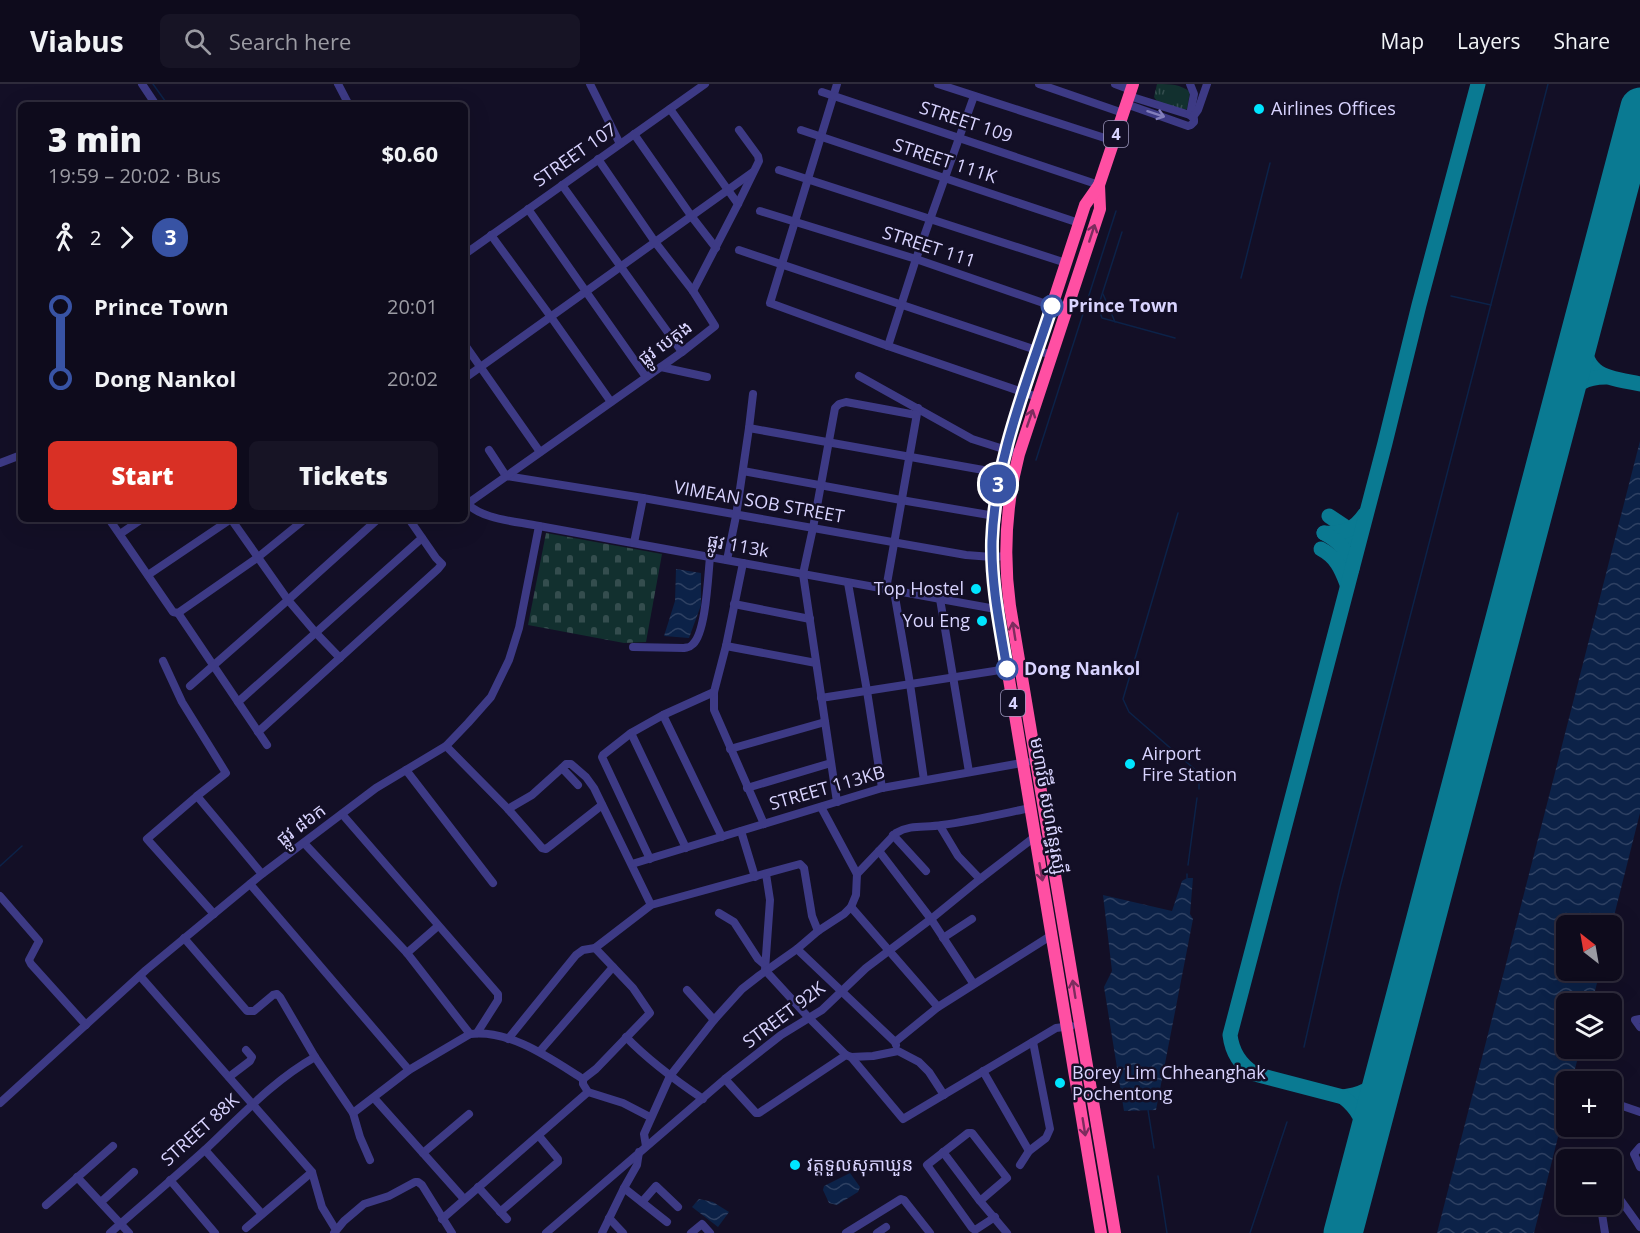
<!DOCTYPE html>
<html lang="en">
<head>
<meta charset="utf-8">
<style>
  :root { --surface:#0e0b1c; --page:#171425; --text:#f1f3f6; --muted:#9b9ba3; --line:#2e2b3b; --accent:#d93025 }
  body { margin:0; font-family:"Open Sans","Noto Sans Khmer",sans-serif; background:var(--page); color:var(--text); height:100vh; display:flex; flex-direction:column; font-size:22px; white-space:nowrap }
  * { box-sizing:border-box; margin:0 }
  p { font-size:20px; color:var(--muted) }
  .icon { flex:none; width:33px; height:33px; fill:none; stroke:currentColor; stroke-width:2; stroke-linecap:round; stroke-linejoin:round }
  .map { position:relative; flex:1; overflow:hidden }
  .sheet { position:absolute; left:18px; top:18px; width:450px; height:420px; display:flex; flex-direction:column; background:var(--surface); border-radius:9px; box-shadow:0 6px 24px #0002,0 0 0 2px var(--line) }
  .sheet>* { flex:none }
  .badge { padding:0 12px; border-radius:20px; font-size:21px; line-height:39px }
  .needle { width:39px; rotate:329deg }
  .tools { position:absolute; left:1556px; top:831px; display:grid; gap:12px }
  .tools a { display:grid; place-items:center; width:66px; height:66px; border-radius:9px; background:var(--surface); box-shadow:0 6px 24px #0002,0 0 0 2px var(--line); font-size:30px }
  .map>.badge { position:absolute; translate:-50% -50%; box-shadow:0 0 0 3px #fff }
  .legs { display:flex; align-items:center; gap:9px; height:66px; padding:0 30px; font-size:20px }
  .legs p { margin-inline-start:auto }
  .summary { display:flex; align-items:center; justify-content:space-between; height:102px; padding:0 30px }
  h1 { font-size:33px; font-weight:800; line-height:45px }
  .cta { display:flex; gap:12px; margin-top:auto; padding:12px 30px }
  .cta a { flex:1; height:69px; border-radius:9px; background:var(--accent); color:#fff; font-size:24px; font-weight:800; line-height:69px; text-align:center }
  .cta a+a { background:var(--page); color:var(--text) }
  ul { padding:0 30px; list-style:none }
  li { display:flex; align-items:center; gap:21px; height:72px; font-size:22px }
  li i { display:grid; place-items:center; width:9px; height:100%; margin:0 8px; background:currentColor }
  li i::after { content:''; width:15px; height:15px; margin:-8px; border:4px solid; border-radius:50%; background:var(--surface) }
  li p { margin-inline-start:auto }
  li:first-child i { background:linear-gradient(#0000 50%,currentColor 0) }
  li:last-child i { background:linear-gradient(currentColor 50%,#0000 0) }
  header { display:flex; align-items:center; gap:36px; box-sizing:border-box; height:84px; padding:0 30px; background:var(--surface); border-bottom:2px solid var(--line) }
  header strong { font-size:28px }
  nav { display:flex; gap:33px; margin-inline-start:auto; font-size:21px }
  .search { width:420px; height:54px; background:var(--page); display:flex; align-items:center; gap:15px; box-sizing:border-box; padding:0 21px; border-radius:9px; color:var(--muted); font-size:22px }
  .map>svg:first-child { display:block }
  .grass { fill:url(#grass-tufts) }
  .cemetery { fill:url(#cemetery-stones) }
  .water { fill:url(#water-waves) }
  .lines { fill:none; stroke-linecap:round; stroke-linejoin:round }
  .stream { stroke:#0c2248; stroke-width:1.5 }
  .taxiway { stroke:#0a7a92; stroke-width:15 }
  .runway { stroke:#0a7a92; stroke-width:39 }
  .minor { stroke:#3d3a85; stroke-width:8 }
  .highway { stroke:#ff4fa3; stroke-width:12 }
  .oneway { stroke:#837fbc }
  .oneway2 { stroke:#7d2c5e }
  .line-1-casing { stroke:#fff; stroke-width:14 }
  .line-1 { stroke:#3853a4; stroke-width:9 }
  .poi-dot { fill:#00e5ff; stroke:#130f26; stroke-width:2 }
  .stop-1-dot { fill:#fff; stroke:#3853a4; stroke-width:3 }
  .labels { text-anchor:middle; stroke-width:5; stroke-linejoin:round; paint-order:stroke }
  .shield { fill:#130f26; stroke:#9e99be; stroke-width:1.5 }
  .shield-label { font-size:16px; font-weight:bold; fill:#d9d4ff }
  .poi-label { font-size:18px; fill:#d9d4ff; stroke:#130f26; text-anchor:start }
  .street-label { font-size:18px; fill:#d9d4ff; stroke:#130f26 }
  .stop-label { font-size:18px; font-weight:bold; fill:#d9d4ff; stroke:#130f26; text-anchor:start }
</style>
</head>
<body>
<header>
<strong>Viabus</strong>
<div class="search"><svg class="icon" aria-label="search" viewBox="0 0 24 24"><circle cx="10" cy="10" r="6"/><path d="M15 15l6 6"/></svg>Search here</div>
<nav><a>Map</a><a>Layers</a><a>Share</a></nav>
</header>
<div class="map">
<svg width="1640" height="1149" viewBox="0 0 1640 1149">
  <defs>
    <pattern id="grass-tufts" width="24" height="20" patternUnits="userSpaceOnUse" patternTransform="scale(1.5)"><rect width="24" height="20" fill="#12302f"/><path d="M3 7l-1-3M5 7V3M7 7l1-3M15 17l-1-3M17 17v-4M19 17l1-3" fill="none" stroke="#344d4e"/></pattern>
    <pattern id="cemetery-stones" width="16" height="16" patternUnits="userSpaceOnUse" patternTransform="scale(1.5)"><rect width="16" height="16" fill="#12302f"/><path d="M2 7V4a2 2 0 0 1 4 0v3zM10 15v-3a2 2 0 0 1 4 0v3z" fill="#344d4e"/></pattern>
    <pattern id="water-waves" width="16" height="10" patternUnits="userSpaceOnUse" patternTransform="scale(1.5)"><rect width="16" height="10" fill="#0c2248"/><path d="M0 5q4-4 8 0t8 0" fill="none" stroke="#2f4163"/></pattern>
  </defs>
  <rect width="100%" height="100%" fill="#130f26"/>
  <path class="grass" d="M1157,0C1171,0 1180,0 1190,8L1187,25C1178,28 1158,21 1154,13Z"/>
  <polygon class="cemetery" points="546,449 662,470 646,558 624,559 528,541"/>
  <g class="water">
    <polygon points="1640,357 1640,729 1611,844 1611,842 1566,842 1566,886 1600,887 1592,919 1566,920 1566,964 1580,965 1572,997 1566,998 1566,1021 1534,1149 1437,1149"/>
    <polygon points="676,485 701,489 701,521 689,554 664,552 675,517"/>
    <polygon points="1187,794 1193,794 1190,830 1193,835 1156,1026 1124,1027 1104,903 1112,887 1103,811 1172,827 1182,797"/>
    <polygon points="850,1089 860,1103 858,1108 837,1121 829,1119 823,1106 824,1102"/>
    <polygon points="699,1115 713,1118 729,1128 718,1143 692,1123"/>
  </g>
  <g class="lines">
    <g class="stream">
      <polyline points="153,0 168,21"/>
      <polyline points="1122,148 1098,223 1102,234 1175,254"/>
      <polyline points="1241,194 1270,79"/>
      <polyline points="1103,210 1115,238"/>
      <polyline points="1451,212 1491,221"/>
      <polyline points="1036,376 1116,127"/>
      <polyline points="1178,429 1123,615 1129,628 1199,689 1199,705"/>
      <polyline points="1188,781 1197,714"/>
      <polyline points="0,782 22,762"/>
      <polyline points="1187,794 1187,790"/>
      <polyline points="1304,963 1340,803 1548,0"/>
      <polyline points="1148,1026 1154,1064"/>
      <polyline points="1158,1092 1167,1149"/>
      <polyline points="1250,1149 1287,1038"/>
    </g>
    <g class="taxiway">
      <path d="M1580,249C1587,293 1601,292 1640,300"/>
      <path d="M1562,320C1576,302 1581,293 1606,293"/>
      <polyline points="1329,432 1344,442 1351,455"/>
      <path d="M1324,449C1343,450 1354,446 1365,430"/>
      <path d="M1324,449C1342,459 1345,465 1352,485"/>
      <path d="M1321,465C1336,473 1341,484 1347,500"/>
      <path d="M1343,1013C1360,1011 1371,1005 1384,994"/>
      <path d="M1367,1056C1364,1037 1358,1025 1343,1013L1255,990C1240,981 1232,968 1230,951L1385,359L1419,221L1478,0"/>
    </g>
    <polyline class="runway" points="1343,1149 1640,23"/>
    <g class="minor">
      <polyline points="142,0 156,21"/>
      <polyline points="338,0 349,21"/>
      <polyline points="590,0 620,60"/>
      <polyline points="837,0 770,219 888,262 1037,313"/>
      <polyline points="938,0 1114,57"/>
      <polyline points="1039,0 1123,29"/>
      <polyline points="1115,0 1131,6"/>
      <polyline points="822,8 1099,101"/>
      <polyline points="1126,20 1188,42 1191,41 1194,38 1194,35 1190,31 1129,12"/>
      <polyline points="670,25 738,120"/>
      <polyline points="1190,31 1194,10 1190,0"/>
      <polyline points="1193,33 1198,26 1207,0"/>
      <polyline points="801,46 1079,139"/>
      <polyline points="634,50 692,133 716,164"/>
      <polyline points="779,86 1066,179"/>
      <polyline points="562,101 682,268"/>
      <polyline points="528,125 646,293"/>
      <polyline points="760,127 916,175 1052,222"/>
      <polyline points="491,151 551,233 611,318"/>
      <polyline points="739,166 1051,271"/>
      <polyline points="465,170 705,0"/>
      <polyline points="693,207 738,120 759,77 758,72 739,46"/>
      <polyline points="465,261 540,368"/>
      <polyline points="888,262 916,175 974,12"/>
      <polyline points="661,283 707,293"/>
      <polyline points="859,292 972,355 1019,370"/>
      <polyline points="465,294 753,88"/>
      <polyline points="753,310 749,344 1000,389"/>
      <polyline points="489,366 506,392 643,414 966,471 992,473 1006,472"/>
      <polyline points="0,379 21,371"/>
      <polyline points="743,387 901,416 995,432"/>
      <path d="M465,417C480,436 516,437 539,442L990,524L1001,523"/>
      <polyline points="467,420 682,268 715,242 693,207 655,158 598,75"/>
      <polyline points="109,435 173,528 178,529 257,474 305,435"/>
      <polyline points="120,450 142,435"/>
      <polyline points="634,459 643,414"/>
      <polyline points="727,476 736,432 749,344"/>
      <polyline points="743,479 726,562 714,608 714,626 764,740"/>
      <polyline points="148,491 231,435 288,516 316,549 340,574"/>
      <polyline points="848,499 867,607 882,704"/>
      <polyline points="886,505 918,324"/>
      <polyline points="894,507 910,600 924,696"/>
      <polyline points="940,515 969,688"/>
      <polyline points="734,520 810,535"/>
      <polyline points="178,529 267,661"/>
      <polyline points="726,562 816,579"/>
      <path d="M633,563L684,564C689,563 689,564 693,560C706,548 708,492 710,473"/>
      <polyline points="163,577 182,618 226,689 197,712 262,790"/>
      <polyline points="190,602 288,516 378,435"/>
      <polyline points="821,614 1020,583"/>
      <polyline points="238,618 422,454"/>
      <polyline points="663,631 722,753"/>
      <polyline points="258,648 438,485 442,480 436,474 409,435"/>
      <polyline points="631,649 686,764"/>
      <polyline points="446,662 508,725 542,764 546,765 550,762 602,721"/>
      <polyline points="730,665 825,638"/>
      <polyline points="562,684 566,680 571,680 586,693 594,704 651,821"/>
      <polyline points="406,686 493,799"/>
      <polyline points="747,704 831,679"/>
      <polyline points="197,712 147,755 214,830"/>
      <polyline points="837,718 803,490 813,444 835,324 839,320 846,318 916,331"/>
      <polyline points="508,725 532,711 562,684 578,701"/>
      <polyline points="342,730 498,910 498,916 477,949"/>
      <polyline points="940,742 958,772 980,795"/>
      <polyline points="741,747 755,793"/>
      <polyline points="893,751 926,787"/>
      <polyline points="304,759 407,869 470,950"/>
      <polyline points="879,767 931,835 973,899"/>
      <polyline points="650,775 602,673 603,671 631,649 663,631 714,608"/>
      <polyline points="632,780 882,704 1027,678"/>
      <polyline points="766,790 770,816 765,886 809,934 846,971 851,973 873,972 898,967 919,978 929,988 944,1011"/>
      <path d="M857,790L896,749C911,740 925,744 942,741C971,737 1001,730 1030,724"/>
      <polyline points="250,800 409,986"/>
      <polyline points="0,812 39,857 29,876 31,880 86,941"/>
      <polyline points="851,823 938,923"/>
      <polyline points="719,829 734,838 758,875 765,881"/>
      <polyline points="184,854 247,927 254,927 273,911 277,910 280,913 315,973 353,1029 360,1053 370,1076"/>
      <polyline points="943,854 972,835"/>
      <polyline points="797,865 895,958 896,961"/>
      <polyline points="407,869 438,842"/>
      <polyline points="140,892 312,1088 322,1123 336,1146"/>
      <polyline points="687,906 714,936"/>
      <polyline points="1640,935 1635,936 1640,943"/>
      <path d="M626,953C649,977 675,996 703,1015"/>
      <polyline points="508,955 576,871 583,866 595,864 651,821 800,780 804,784 812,832 818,847"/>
      <polyline points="895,958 938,923 1052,851"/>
      <polyline points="540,967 613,883"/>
      <polyline points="851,973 903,1035 1056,944 1071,942"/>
      <polyline points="983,987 1029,1067"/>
      <polyline points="229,993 250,977 252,973 246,966"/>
      <polyline points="583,995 596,985 650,929 633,904 595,864"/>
      <polyline points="725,995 756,1029 759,1029 846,971"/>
      <polyline points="374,1014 423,1069 469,1030"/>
      <polyline points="1611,1018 1640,1028"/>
      <polyline points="0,1019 146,886 262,790 376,704 446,662 468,639 491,613 509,576 519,544 539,442"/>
      <path d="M353,1029L409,986L470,950C510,945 551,975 583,995V1000L588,1008L623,1019L650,1033"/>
      <polyline points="646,1062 644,1050 670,992 714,936 742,905 760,891 797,865 818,847 844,830 851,823 856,811 857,790 821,723"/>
      <polyline points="1640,1063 1634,1070 1640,1083"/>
      <polyline points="205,1066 262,1130"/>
      <polyline points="943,1068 980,1117 1007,1149"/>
      <polyline points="423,1069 464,1115"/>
      <polyline points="1020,1081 1029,1067 1046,1054 1050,1045 1033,958"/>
      <polyline points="77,1093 129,1149"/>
      <polyline points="170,1096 215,1149"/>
      <polyline points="478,1103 507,1135"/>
      <polyline points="624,1104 667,1138"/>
      <polyline points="1617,1111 1640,1143"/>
      <polyline points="980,1117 1007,1094 972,1049 968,1049 927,1081 972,1144 975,1146 995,1133"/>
      <polyline points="101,1118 134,1088"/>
      <polyline points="642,1118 656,1102 678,1123"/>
      <polyline points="46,1121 113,1062"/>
      <polyline points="500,1128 558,1078 558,1075 539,1052"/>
      <polyline points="1602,1130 1605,1149"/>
      <polyline points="609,1134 623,1149"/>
      <polyline points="442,1135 588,1008"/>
      <polyline points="246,1144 312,1088"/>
      <path d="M110,1149C142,1121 175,1093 207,1064C241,1032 274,996 315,973"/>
      <polyline points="334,1149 344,1137 364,1120 389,1112 415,1098 418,1098 422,1101 452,1149"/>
      <polyline points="546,1149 725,995 781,951 822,926 866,884 931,835 980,795 1032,755 1038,754"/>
      <polyline points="602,1149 624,1104 637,1081 639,1068"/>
      <polyline points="691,1149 702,1140 710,1149"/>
      <polyline points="846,1149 901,1115 904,1116 930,1149"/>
      <polyline points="877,1149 886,1143"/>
    </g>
    <g class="highway">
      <path d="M1099,101L1100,125L1019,370C1006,420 1003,471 1010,522L1115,1149"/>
      <polyline points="1101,1149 997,523 993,484 992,456 1000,389 1008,357 1024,307 1085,121 1099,101 1133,0"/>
    </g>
  </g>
  <defs><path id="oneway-shaft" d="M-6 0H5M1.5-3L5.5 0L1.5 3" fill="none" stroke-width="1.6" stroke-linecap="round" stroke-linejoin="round" transform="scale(1.5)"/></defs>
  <use class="oneway" href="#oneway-shaft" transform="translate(1156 30) rotate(18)"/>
  <g class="oneway2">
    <use href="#oneway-shaft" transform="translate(1092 149) rotate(-72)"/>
    <use href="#oneway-shaft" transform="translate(1030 334) rotate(-71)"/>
    <use href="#oneway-shaft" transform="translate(1014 547) rotate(-99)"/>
    <use href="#oneway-shaft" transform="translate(1041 788) rotate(80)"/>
    <use href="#oneway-shaft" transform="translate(1074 905) rotate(-99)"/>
    <use href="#oneway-shaft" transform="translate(1084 1043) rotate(81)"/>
  </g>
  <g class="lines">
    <defs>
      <path id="line-1" d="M1007,585C1000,543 991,500 992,457C995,375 1027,299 1052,222"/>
    </defs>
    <use href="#line-1" class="line-1-casing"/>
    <use href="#line-1" class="line-1"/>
  </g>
  <g class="poi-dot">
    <circle cx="1259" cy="25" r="6"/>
    <circle cx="976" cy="505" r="6"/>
    <circle cx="982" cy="537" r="6"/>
    <circle cx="1130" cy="680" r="6"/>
    <circle cx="1060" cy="999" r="6"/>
    <circle cx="795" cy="1081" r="6"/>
  </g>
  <g class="stop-1-dot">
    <circle cx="1052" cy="222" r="10"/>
    <circle cx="1007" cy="585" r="10"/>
  </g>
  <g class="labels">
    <g class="shield">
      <rect x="1104" y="37" width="24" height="26" rx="4.5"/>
      <rect x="1001" y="606" width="24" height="26" rx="4.5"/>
    </g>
    <g class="shield-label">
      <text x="1116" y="56">4</text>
      <text x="1013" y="625">4</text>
    </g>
    <g class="poi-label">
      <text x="1271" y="31">Airlines Offices</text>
      <text x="964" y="511" text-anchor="end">Top Hostel</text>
      <text x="970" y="543" text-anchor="end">You Eng</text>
      <text x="1142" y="676">Airport<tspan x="1142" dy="21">Fire Station</tspan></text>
      <text x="1072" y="995">Borey Lim Chheanghak<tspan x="1072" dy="21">Pochentong</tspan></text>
      <text x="807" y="1087">វត្តទួលសុភាឃួន</text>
    </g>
    <g class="street-label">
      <text transform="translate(966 38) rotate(18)" y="6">STREET 109</text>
      <text transform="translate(575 71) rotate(-35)" y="6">STREET 107</text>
      <text transform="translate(945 77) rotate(18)" y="6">STREET 111K</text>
      <text transform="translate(929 163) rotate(18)" y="6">STREET 111</text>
      <text transform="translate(665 259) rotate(-36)" y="6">ផ្លូវ បេតុង</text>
      <text transform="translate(759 418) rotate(10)" y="6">VIMEAN SOB STREET</text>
      <text transform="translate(738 462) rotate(10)" y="6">ផ្លូវ 113k</text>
      <text transform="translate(827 704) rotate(-16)" y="6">STREET 113KB</text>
      <text transform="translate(1048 722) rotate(80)" y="6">មហាវិថី សហព័ន្ធរុស្ស៊ី</text>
      <text transform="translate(301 741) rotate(-37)" y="6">ផ្លូវ ៨៦ក</text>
      <text transform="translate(784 931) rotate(-37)" y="6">STREET 92K</text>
      <text transform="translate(200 1046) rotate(-42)" y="6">STREET 88K</text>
    </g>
    <g class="stop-label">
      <text x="1068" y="228">Prince Town</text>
      <text x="1024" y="591">Dong Nankol</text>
    </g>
  </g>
</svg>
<div class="tools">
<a><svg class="needle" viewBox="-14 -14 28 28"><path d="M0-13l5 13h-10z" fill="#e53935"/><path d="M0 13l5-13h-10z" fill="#9b9ba3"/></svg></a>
<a><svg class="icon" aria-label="layers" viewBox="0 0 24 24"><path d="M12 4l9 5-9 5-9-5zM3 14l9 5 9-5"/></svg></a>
<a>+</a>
<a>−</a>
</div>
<b class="badge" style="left:998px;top:400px;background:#3853a4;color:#fff">3</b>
<section class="sheet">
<div class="summary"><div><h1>3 min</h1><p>19:59 – 20:02 · Bus</p></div><b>$0.60</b></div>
<div class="legs"><svg class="icon" aria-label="walk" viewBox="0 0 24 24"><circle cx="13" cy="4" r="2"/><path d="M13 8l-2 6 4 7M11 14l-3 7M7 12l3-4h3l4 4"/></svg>2<svg class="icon" aria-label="forward" viewBox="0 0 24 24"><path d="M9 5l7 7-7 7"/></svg><b class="badge" style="background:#3853a4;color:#fff">3</b></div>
<ul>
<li><i style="color:#3853a4"></i><b>Prince Town</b><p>20:01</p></li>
<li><i style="color:#3853a4"></i><b>Dong Nankol</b><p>20:02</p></li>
</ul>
<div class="cta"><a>Start</a><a>Tickets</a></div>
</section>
</div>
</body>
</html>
